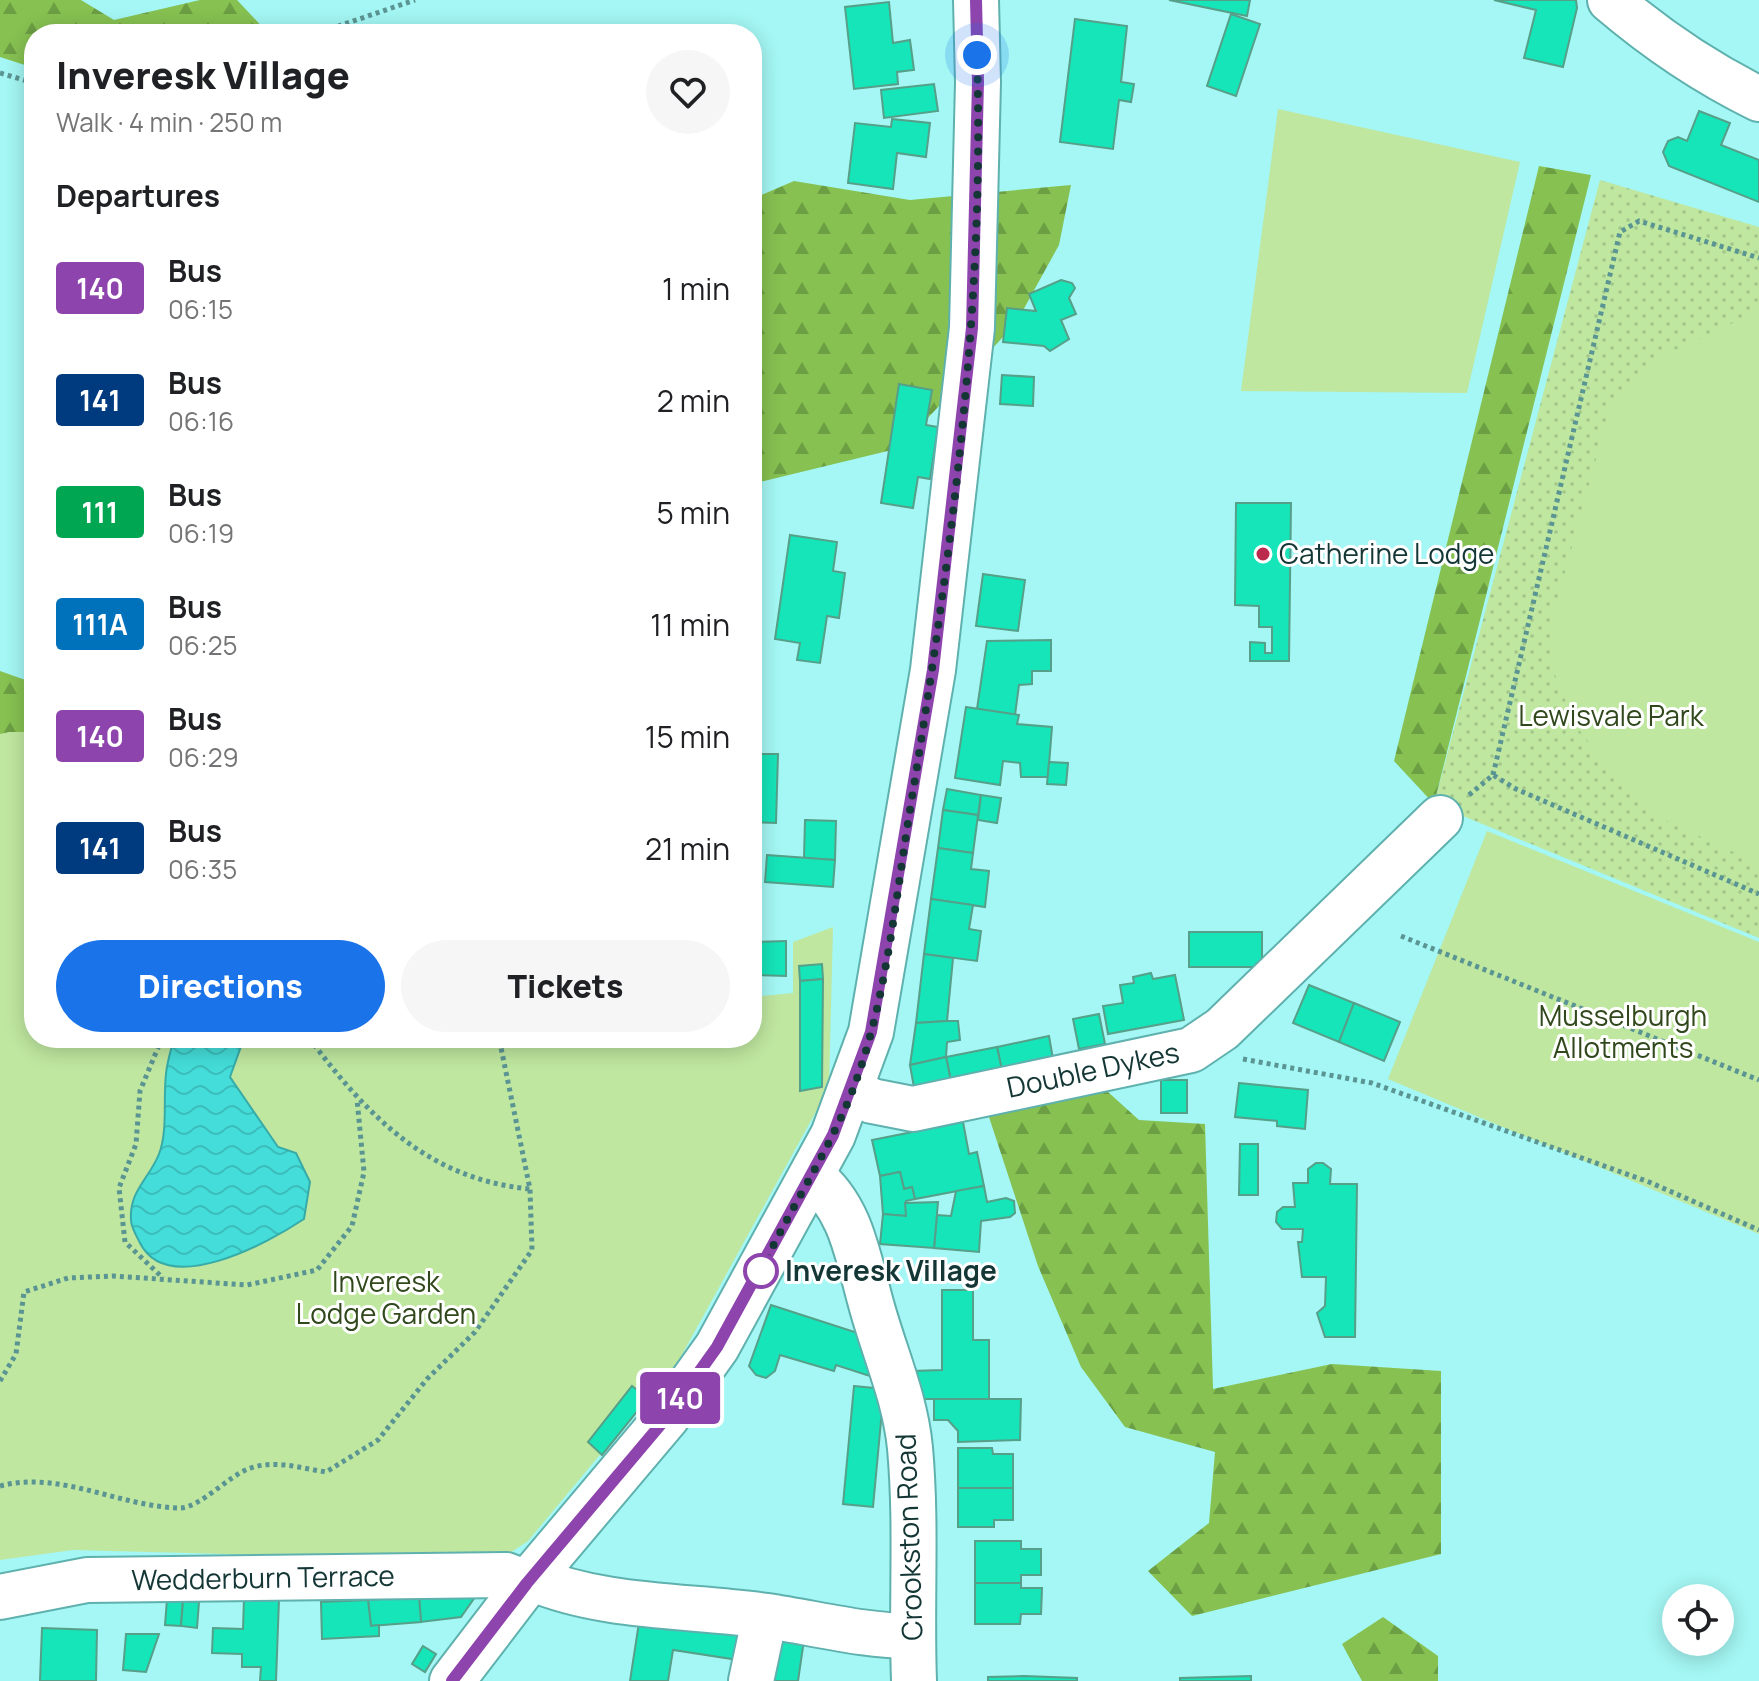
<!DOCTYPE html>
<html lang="en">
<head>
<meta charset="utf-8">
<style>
  :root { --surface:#fff; --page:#f6f6f6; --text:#202124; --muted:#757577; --accent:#1a73e8 }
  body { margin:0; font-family:Manrope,sans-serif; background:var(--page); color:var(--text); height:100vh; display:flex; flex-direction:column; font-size:30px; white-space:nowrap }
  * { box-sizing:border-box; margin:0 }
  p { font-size:26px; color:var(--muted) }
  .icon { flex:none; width:44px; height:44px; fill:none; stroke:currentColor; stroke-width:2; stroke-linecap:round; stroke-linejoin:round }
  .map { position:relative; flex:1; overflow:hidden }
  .panel { position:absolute; left:24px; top:24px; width:738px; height:1024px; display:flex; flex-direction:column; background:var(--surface); border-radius:32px; box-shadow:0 4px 20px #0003 }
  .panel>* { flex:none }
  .badge { padding:0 16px; border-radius:6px; font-size:28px; line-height:52px }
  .fabs { position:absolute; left:1662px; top:1584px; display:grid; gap:16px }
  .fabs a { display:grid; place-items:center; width:72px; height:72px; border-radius:50%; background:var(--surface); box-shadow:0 4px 20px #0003; font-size:40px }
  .you { position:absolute; width:40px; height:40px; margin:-20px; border:6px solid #fff; border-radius:50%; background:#1a73e8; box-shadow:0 0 0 12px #1a73e833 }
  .map>.badge { position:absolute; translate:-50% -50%; box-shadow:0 0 0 4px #fff }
  h2 { padding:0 32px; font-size:30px; line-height:72px }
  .round { display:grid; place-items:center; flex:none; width:84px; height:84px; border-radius:42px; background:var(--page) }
  .summary { display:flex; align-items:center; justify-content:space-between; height:136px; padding:0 32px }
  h1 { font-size:38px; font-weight:800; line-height:60px }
  .cta { display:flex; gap:16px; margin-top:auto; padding:16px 32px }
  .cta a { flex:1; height:92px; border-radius:48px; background:var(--accent); color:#fff; font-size:32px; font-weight:800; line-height:92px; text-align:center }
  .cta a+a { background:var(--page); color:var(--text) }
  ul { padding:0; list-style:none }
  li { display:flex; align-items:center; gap:24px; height:112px; padding:0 32px }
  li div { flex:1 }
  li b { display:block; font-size:30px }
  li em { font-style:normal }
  li .badge { min-width:88px; font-weight:700; text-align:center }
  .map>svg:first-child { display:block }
  .grass { fill:url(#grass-dots) }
  .forest { fill:url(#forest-firs) }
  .garden { fill:#bfe7a0 }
  .water { fill:url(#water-waves); stroke:#36aba8; stroke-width:2 }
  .building { fill:#16e4b9; stroke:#569f89; stroke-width:2 }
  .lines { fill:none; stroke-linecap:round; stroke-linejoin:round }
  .minor-casing { stroke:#5fb1ae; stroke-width:48 }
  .major-casing { stroke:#5fb1ae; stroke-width:48 }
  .path { stroke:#5b9593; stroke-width:5; stroke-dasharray:4 4; stroke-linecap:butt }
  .minor { stroke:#fff; stroke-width:44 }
  .major { stroke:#fff; stroke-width:44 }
  .line-casing { stroke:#fff; stroke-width:18 }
  .line { stroke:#8e44ad; stroke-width:12 }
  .walk { stroke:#143736; stroke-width:8; stroke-dasharray:0 14.4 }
  .poi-dot { fill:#bb2a4d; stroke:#fff; stroke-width:3 }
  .stop-dot { fill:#fff; stroke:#8e44ad; stroke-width:4 }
  .labels { text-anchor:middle; stroke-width:6; stroke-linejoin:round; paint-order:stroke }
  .poi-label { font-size:28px; fill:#143736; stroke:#fff; text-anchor:start }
  .park-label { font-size:28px; fill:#31481c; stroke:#fff }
  .street-label { font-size:28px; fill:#143736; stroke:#fff }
  .stop-label { font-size:28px; font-weight:bold; fill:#143736; stroke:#fff; text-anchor:start }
</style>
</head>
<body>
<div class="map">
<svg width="1759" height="1681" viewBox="0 0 1759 1681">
  <defs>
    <pattern id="grass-dots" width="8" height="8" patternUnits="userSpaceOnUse" patternTransform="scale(2)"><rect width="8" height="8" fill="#bfe7a0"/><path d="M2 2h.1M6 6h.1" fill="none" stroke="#a3c78a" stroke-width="1.8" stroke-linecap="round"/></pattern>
    <pattern id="forest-firs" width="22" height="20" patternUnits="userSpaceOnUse" patternTransform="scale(2)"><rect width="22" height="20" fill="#86c151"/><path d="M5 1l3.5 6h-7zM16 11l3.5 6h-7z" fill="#6c9e44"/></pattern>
    <pattern id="water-waves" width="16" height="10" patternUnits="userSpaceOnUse" patternTransform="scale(2)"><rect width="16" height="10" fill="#44ddd9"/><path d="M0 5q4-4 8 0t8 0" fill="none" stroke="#3bbebb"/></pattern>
  </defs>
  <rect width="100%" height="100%" fill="#a4f7f4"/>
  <polygon class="grass" points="1600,180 1759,227 1759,938 1434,804"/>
  <g class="forest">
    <polygon points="0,0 81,0 114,20 200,0 237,0 269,34 34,34 34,68 0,57"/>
    <polygon points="1539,166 1591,175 1434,804 1394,761"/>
    <polygon points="794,181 910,200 1071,185 1059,245 1016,323 900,448 752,484 752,199"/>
    <polygon points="0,671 34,683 34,789 0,792"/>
    <polygon points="1108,1092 1139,1120 1205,1124 1213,1389 1332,1364 1441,1371 1441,1554 1192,1616 1148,1571 1209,1523 1215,1452 1125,1427 1081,1367 1038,1266 988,1114 1051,1093"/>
    <polygon points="1383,1617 1438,1656 1438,1681 1362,1681 1342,1644"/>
  </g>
  <g class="garden">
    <polygon points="1278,109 1520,162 1467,393 1241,391"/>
    <polygon points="1759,311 1759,864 1667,821 1614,774 1576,726 1553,670 1552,620 1611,404 1662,356"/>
    <polygon points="9,732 34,732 34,1038 752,1038 752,997 793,993 793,942 833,927 829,1088 679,1360 528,1541 504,1557 463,1560 73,1550 0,1560 0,734"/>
    <polygon points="1487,831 1759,942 1759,1234 1388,1079"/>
  </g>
  <path class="water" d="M174,1038H244L230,1077L278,1147L296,1153L310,1182L304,1219C268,1243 168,1298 140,1243C137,1237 131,1227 131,1220C129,1191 149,1179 159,1154C168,1131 163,1099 166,1074C167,1062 171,1050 174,1038Z"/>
  <g class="building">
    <polygon points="1169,0 1250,0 1247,16"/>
    <polygon points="1494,0 1576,0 1577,8 1563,67 1524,58 1536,10"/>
    <polygon points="889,2 893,43 910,40 914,70 897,72 898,84 854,89 845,7"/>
    <polygon points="1231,14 1260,24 1236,96 1207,86"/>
    <polygon points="1075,19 1127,26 1121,82 1134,84 1131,102 1119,100 1113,149 1060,142"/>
    <polygon points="934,84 938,111 884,118 881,90"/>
    <polygon points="1699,111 1730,123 1721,145 1759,160 1759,202 1669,166 1663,152 1668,141 1678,137 1687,141"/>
    <polygon points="892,119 930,123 926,157 897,153 893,189 848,183 855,123 891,127"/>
    <polygon points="1061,280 1072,283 1075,288 1069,298 1076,314 1061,320 1069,339 1050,351 1044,346 1003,342 1007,308 1036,311 1029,294"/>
    <polygon points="1002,375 1034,377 1033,406 1000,404"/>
    <polygon points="899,384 932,390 926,425 938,427 930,479 918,477 913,508 881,503"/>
    <polygon points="1236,503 1291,503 1289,661 1250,661 1250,642 1265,643 1265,653 1272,653 1272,627 1259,627 1259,606 1235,605"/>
    <polygon points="790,535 837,542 833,571 845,573 839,618 827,616 820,663 797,660 800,643 775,639"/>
    <polygon points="983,574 1025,580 1018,631 976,626"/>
    <polygon points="1051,640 1051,671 1032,671 1032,684 1019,685 1015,715 977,709 987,641"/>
    <polygon points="966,707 1019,715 1017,724 1052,727 1048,777 1021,777 1020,763 1003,761 1000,785 955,778"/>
    <polygon points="752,754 778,754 776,823 752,822"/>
    <polygon points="1049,762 1068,763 1066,785 1047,784"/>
    <polygon points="947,789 981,795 978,815 943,810"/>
    <polygon points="981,795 1001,798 997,823 978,820"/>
    <polygon points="943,810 978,815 973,853 938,848"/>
    <polygon points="805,820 836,821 835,860 804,858"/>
    <polygon points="938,848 973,853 971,869 989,871 985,907 931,899"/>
    <polygon points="767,855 835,860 833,887 765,882"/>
    <polygon points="931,899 973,905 969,929 981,931 977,961 924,954"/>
    <rect x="1189" y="932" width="73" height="35"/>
    <polygon points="786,941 786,976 752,975 752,942"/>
    <polygon points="924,954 953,958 947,1021 916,1023"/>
    <polygon points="822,964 823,979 800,981 799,966"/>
    <polygon points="1151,973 1153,979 1175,975 1184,1020 1108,1034 1103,1006 1123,1003 1120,985 1134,983 1133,977"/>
    <polygon points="823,979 822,1087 800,1091 800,981"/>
    <polygon points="1309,985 1354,1003 1339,1042 1293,1023"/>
    <polygon points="1354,1003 1400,1022 1384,1061 1339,1042"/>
    <polygon points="1099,1014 1105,1044 1079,1049 1073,1019"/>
    <polygon points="947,1021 958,1021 960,1040 947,1042 946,1057 910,1065 916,1023"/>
    <polygon points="1049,1036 1054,1065 1003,1075 997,1047"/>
    <polygon points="997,1047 1003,1075 952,1086 946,1057"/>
    <polygon points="946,1057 952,1086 915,1093 910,1065"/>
    <rect x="1161" y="1080" width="26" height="33"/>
    <polygon points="1239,1083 1308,1090 1305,1129 1277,1126 1277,1121 1235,1117"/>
    <polygon points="963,1122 969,1154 977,1152 984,1186 915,1199 912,1187 904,1189 900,1172 880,1176 872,1140"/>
    <polygon points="1240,1144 1258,1144 1258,1195 1239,1195"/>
    <polygon points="1316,1163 1323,1163 1331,1169 1330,1184 1357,1184 1355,1337 1325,1337 1317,1313 1325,1306 1326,1277 1302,1277 1298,1242 1302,1242 1303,1229 1282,1229 1276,1222 1277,1212 1283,1207 1295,1207 1293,1183 1308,1183 1308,1169"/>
    <polygon points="900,1172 904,1189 912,1187 915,1199 906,1201 906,1216 883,1214 880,1176"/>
    <polygon points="984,1186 987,1202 1006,1198 1014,1201 1015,1213 1010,1217 981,1221 979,1252 934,1248 937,1215 951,1216 956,1191"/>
    <polygon points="938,1202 934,1248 880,1244 883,1214 906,1216 905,1203"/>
    <polygon points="942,1290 973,1290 973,1340 989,1340 989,1399 924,1399 912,1371 942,1370"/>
    <polygon points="771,1305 864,1335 879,1379 836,1365 834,1371 780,1355 775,1371 766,1378 756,1375 749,1366"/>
    <polygon points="632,1386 648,1398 602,1455 588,1442"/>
    <polygon points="854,1386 884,1389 873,1507 843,1504"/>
    <polygon points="934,1399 1021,1399 1020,1440 958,1442 958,1431 948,1420 934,1420"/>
    <polygon points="958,1448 992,1448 993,1454 1013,1454 1013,1488 958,1488"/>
    <polygon points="958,1488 1013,1488 1013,1520 994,1520 994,1527 958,1527"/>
    <polygon points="975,1541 1021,1541 1021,1549 1041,1549 1041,1575 1021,1575 1021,1583 975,1583"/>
    <polygon points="975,1583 1021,1583 1021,1588 1042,1588 1041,1614 1021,1614 1020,1624 975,1624"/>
    <polygon points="480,1590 461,1617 421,1622 419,1596"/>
    <polygon points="419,1596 421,1622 371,1626 368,1600"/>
    <polygon points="244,1598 279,1599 276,1681 260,1681 261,1667 242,1667 242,1654 212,1653 213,1628 243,1629"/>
    <polygon points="167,1599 183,1601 181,1626 165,1625"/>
    <polygon points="368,1600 371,1626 379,1625 379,1636 322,1639 321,1602"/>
    <polygon points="183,1601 199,1602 197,1628 181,1626"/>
    <polygon points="640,1616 750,1634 745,1661 673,1650 668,1681 630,1681"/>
    <polygon points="42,1628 97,1630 96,1681 40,1681"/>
    <polygon points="126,1634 159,1634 146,1672 123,1670"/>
    <polygon points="770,1635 804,1640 798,1681 763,1681"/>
    <polygon points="423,1646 436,1654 425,1672 412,1664"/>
    <polygon points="1024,1676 1077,1678 1077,1681 988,1681 988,1677"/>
    <polygon points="1251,1676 1251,1681 1180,1681 1180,1678"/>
  </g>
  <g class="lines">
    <defs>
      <g id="minor">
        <path d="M1610,0C1657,40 1704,72 1759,99"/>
        <polyline points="852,1091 872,1101 913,1109 1191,1050 1222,1029 1440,818"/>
        <path d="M812,1176C851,1208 857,1253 870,1300C883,1350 905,1396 910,1448C917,1525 911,1604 914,1681"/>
        <path d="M531,1578C603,1609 689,1605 767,1616C815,1623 863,1636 912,1636"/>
        <polyline points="0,1597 87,1580 506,1575 527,1583"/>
        <polyline points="751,1681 765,1616"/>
      </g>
      <polyline id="major" points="452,1681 527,1583 667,1417 717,1347 833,1135 871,1032 933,670 972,328 978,82 976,0"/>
    </defs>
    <use href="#minor" class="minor-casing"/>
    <use href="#major" class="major-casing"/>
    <g class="path">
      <polyline points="315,34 415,0"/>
      <polyline points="0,73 34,83"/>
      <polyline points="1493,775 1620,232 1639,221 1759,258"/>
      <polyline points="1469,795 1493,775 1516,789 1759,894"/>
      <polyline points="1401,936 1759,1080"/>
      <polyline points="162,1038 140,1091 136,1144 119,1188 125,1242 163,1278"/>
      <path d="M309,1038C368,1116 427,1179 530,1189"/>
      <polyline points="1243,1059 1372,1083 1649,1182 1759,1230"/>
      <polyline points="0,1381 16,1354 24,1292 68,1278 113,1276 247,1285 317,1270 352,1226 364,1172 357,1099"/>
      <path d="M0,1486C60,1470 120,1507 180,1508C199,1508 229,1476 248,1469C274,1459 300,1468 326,1472L378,1440L427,1379L475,1332L532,1250L530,1189L499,1038"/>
    </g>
    <use href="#minor" class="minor"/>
    <use href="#major" class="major"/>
  </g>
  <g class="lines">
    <defs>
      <polyline id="line" points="452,1681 527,1583 667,1417 717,1347 833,1135 871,1032 933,670 972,328 978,82 976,0"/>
    </defs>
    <use href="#line" class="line-casing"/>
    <use href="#line" class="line"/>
    <path class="walk" d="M761,1271C789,1210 827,1155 852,1092C887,1001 895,900 911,804C951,557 985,305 977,55"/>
  </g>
  <circle class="poi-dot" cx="1263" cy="554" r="8"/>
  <circle class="stop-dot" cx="761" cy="1271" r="16"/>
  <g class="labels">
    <g class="poi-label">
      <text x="1279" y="564">Catherine Lodge</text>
    </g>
    <g class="park-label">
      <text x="1611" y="726">Lewisvale Park</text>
      <text x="1623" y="1026">Musselburgh<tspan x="1623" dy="32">Allotments</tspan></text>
      <text x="386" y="1292">Inveresk<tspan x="386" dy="32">Lodge Garden</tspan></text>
    </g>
    <g class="street-label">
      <text transform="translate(1093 1070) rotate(-12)" y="10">Double Dykes</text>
      <text transform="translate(909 1537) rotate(-92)" y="10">Crookston Road</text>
      <text transform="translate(263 1578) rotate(-1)" y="10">Wedderburn Terrace</text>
    </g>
    <g class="stop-label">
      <text x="785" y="1281">Inveresk Village</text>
    </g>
  </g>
</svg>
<div class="fabs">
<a><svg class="icon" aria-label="locate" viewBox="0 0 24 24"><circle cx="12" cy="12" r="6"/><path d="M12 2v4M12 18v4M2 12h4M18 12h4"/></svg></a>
</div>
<div class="you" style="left:977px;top:55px"></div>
<b class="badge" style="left:680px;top:1398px;background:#8e44ad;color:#fff">140</b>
<section class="panel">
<div class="summary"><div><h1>Inveresk Village</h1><p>Walk · 4 min · 250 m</p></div><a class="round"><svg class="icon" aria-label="heart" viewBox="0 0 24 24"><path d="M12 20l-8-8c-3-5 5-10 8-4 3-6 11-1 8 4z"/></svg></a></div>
<h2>Departures</h2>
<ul>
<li><span class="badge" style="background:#8e44ad;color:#fff">140</span><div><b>Bus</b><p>06:15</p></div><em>1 min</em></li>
<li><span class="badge" style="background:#003b80;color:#fff">141</span><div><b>Bus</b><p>06:16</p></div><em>2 min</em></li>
<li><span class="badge" style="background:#00a651;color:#fff">111</span><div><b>Bus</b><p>06:19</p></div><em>5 min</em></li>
<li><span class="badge" style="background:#0072bc;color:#fff">111A</span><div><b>Bus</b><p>06:25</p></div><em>11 min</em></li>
<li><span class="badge" style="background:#8e44ad;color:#fff">140</span><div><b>Bus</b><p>06:29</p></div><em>15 min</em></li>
<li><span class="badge" style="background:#003b80;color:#fff">141</span><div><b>Bus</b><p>06:35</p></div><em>21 min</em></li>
</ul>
<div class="cta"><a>Directions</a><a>Tickets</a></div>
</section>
</div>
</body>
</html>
